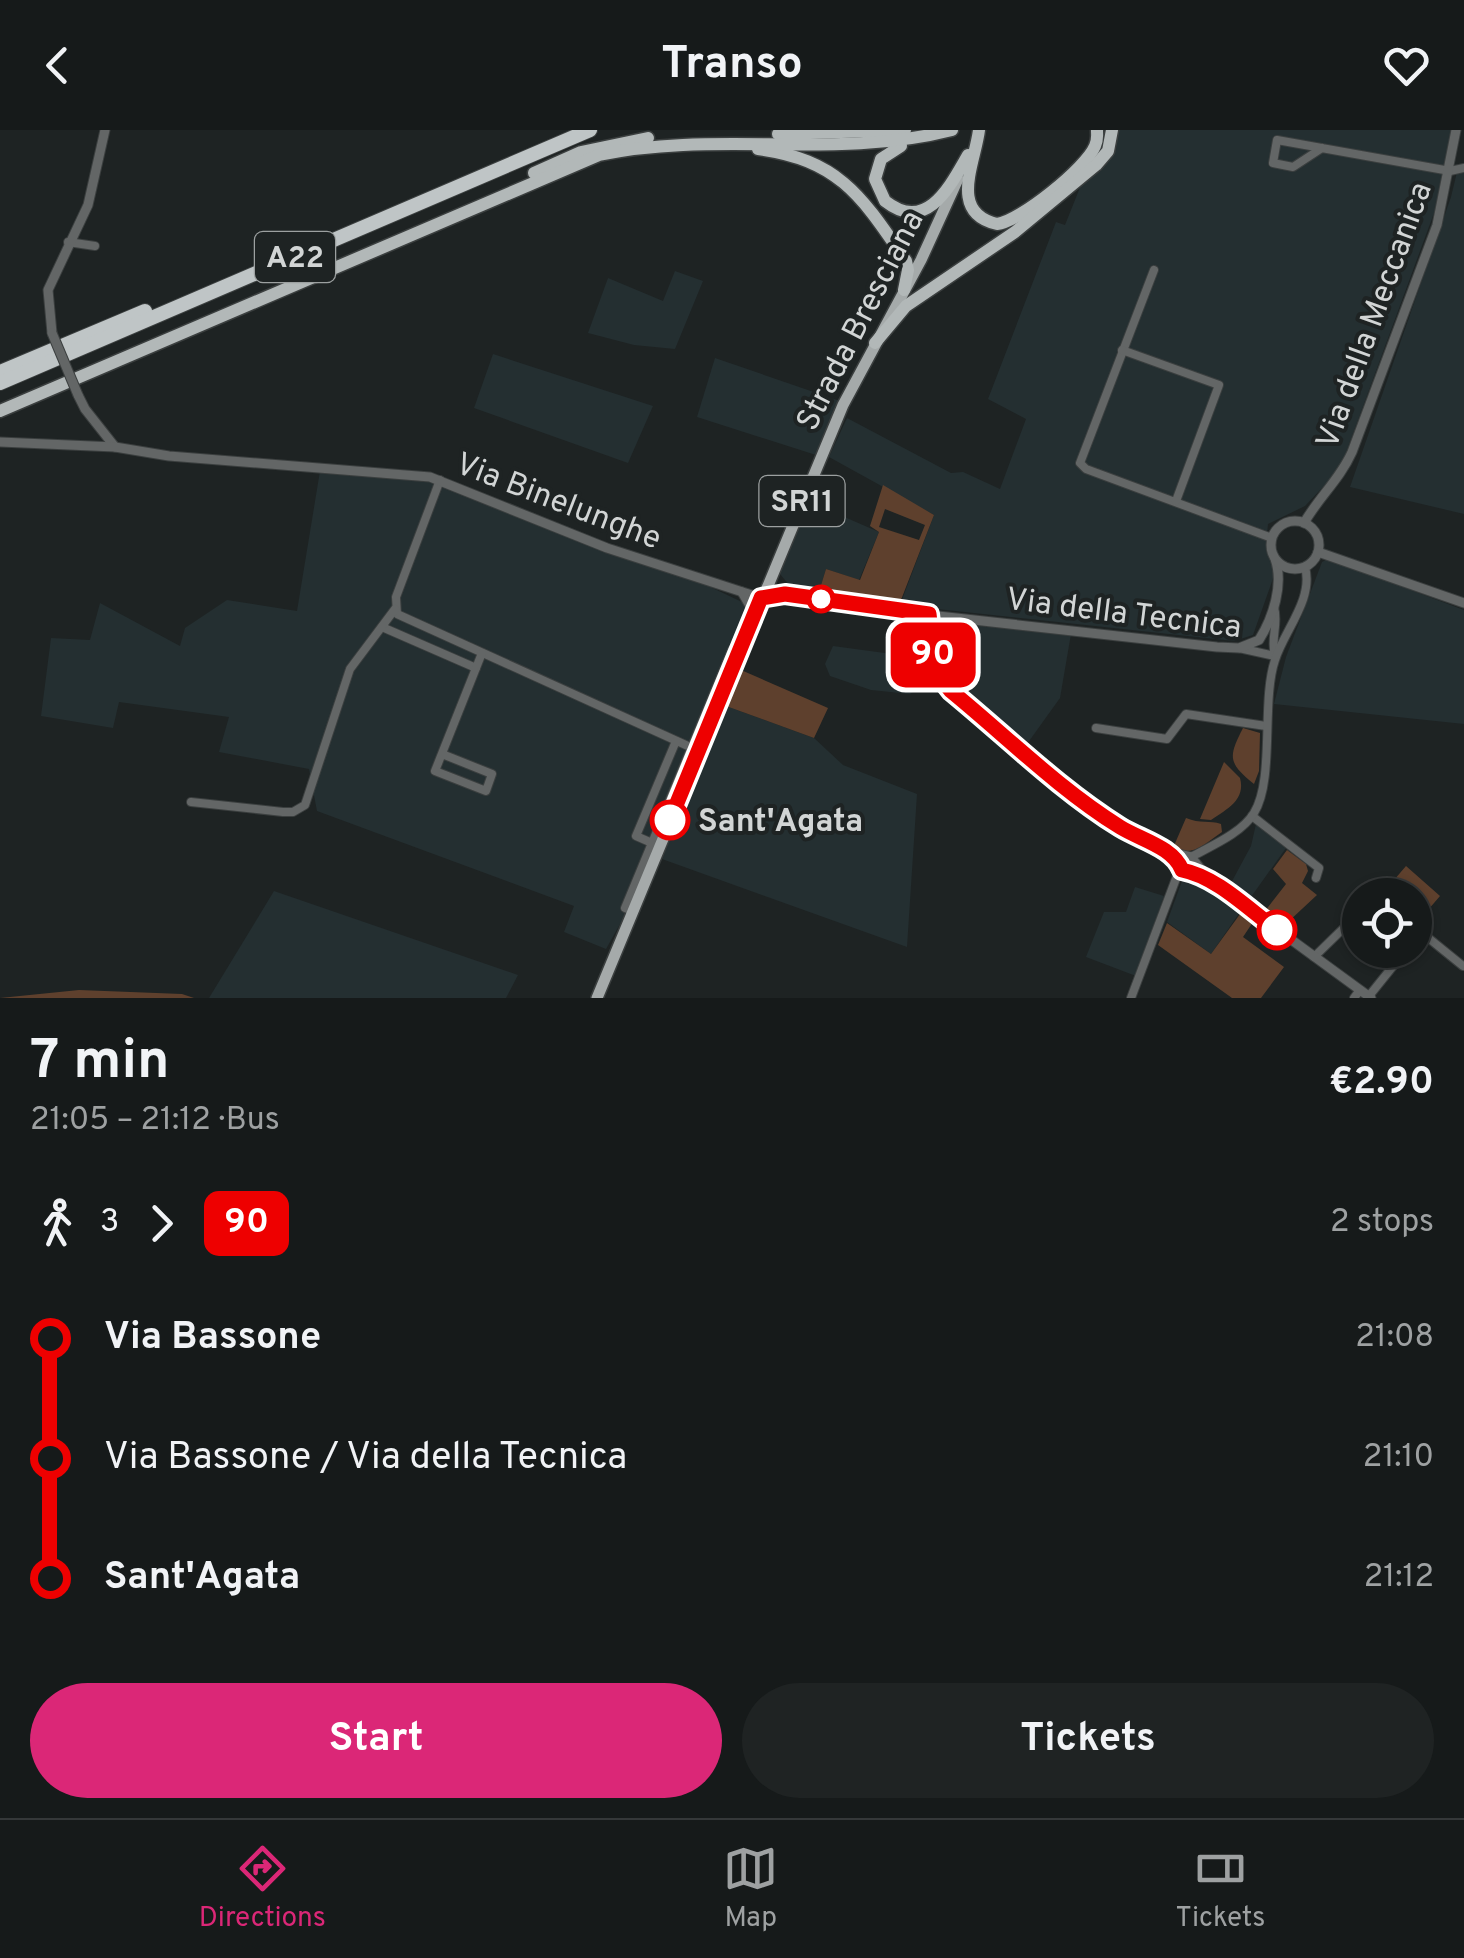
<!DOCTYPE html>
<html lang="en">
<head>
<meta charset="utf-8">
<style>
  :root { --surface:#161a1a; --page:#1f2323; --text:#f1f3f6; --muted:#9ea1a2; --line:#353839; --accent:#db2777 }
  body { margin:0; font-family:Overpass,sans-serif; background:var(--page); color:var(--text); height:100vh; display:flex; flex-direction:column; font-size:38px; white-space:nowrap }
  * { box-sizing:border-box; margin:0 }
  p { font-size:32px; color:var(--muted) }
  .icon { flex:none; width:55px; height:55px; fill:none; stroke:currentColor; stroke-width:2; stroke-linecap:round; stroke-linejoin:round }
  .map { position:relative; height:868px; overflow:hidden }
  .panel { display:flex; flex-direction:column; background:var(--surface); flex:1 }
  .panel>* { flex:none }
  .badge { padding:0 20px; border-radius:15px; font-size:35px; line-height:65px }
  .buttons { position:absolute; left:1342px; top:748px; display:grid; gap:20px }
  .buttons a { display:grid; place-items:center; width:90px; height:90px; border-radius:50%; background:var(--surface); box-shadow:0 2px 8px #0004,0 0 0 2px var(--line); font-size:50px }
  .map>.badge { position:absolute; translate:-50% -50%; box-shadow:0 0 0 5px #fff }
  .legs { display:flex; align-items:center; gap:15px; height:110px; padding:0 30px; font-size:32px }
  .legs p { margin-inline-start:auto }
  .overview { display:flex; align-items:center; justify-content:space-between; height:170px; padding:0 30px }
  h1 { font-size:55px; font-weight:700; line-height:75px }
  .cta { display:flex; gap:20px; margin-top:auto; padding:20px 30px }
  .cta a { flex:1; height:115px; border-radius:60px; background:var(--accent); color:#fff; font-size:40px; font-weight:700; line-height:115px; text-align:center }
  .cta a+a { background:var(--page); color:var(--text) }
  ul { padding:0 30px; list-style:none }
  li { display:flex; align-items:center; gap:35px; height:120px; font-size:38px }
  li i { display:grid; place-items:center; width:15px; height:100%; margin:0 12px; background:currentColor }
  li i::after { content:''; width:25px; height:25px; margin:-12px; border:8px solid; border-radius:50%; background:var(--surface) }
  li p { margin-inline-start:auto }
  li:first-child i { background:linear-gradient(#0000 50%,currentColor 0) }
  li:last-child i { background:linear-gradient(currentColor 50%,#0000 0) }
  header { display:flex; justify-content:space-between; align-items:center; height:130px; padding:0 30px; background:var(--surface); font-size:45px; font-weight:700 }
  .tab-bar { display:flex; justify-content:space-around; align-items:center; height:140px; border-top:2px solid var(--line); background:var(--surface); font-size:28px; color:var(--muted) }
  .tab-bar a { display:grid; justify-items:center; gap:5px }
  .tab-bar .on { color:var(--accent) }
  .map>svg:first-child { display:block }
  .built { fill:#242f31 }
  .green { fill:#5e402d; fill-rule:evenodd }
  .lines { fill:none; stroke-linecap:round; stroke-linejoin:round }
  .minor-casing { stroke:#3b3f3f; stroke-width:10 }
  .tertiary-casing { stroke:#3b3f3f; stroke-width:11 }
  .primary-casing { stroke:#3b3f3f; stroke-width:14 }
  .trunk-casing { stroke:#3b3f3f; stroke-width:15 }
  .motorway-casing { stroke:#3b3f3f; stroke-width:16 }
  .minor { stroke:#636666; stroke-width:8 }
  .tertiary { stroke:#636666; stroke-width:9 }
  .primary { stroke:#a5aaaa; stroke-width:11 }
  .trunk { stroke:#b2b8b8; stroke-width:12 }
  .motorway { stroke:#bfc5c6; stroke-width:14 }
  .tertiary-bridge-casing { stroke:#3b3f3f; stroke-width:11; stroke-linecap:butt }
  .tertiary-bridge { stroke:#636666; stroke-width:9 }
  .line-1-casing { stroke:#fff; stroke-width:22 }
  .line-1 { stroke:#e00; stroke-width:15 }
  .stop-1-dot { fill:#fff; stroke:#e00; stroke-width:5 }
  .labels { text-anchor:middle; stroke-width:8; stroke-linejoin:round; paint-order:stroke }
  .shield { fill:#1e2323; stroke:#9ca0a0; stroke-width:2.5 }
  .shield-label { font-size:30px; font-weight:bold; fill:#d2d5d5 }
  .street-label { font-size:32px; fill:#d2d5d5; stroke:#1e2323 }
  .stop-label { font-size:32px; font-weight:bold; fill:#d2d5d5; stroke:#1e2323; text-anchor:start }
</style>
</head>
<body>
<header><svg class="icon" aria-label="back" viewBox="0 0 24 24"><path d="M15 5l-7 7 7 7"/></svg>Transo<svg class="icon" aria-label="heart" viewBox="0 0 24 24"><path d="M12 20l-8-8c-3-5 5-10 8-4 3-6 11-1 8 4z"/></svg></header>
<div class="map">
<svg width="1464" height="868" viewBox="0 0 1464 868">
  <rect width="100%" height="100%" fill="#1e2323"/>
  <g class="built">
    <polygon points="1118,0 1452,0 1441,64 1340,339 1305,376 1268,394 1266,415 1275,443 1253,505 1234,511 900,475 934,385 829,327 847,288 951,343 963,342 1000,359 1026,289 988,269 1056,92 1065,95 1081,55 1107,33 1116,20"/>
    <polygon points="1457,42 1464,42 1464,384 1350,357 1451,67"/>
    <polygon points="675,141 703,151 675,219 634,215 588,203 608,148 663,171"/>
    <polygon points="493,224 653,276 628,333 474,278"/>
    <polygon points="715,228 840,271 816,325 697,287"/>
    <polygon points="320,341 413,348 448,355 609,423 702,453 744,473 748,488 730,535 628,780 606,819 564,802 574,776 317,681 309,639 219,622 229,587 119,572 113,598 41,586 51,508 90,510 100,473 180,516 185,498 227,470 297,481"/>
    <polygon points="810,372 879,402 859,450 826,439 818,465 795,462 780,444"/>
    <polygon points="1328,429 1464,480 1464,594 1274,574 1286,527 1322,432"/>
    <polygon points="947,493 1071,504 1060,568 1027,614 947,550 940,531 939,508"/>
    <polygon points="833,516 929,529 933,548 910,564 871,560 830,546 825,534"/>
    <polygon points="726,576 814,608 843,635 917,664 907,817 662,729"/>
    <polygon points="1256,694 1286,718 1251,767 1231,753 1251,716"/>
    <polygon points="1188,745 1196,745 1242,779 1211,824 1167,792 1182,751"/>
    <polygon points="1135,757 1164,766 1136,846 1086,827 1104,782 1126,782"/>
    <polygon points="274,761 518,845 506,868 209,868"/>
  </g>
  <g class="green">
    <path d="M883,355L934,385L899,475L818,465L826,439L860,450L879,402L870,396ZM885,379L925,395L919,410L879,397Z"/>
    <polygon points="741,540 828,578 814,608 726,576"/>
    <path d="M1243,598L1260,603L1259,641L1254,654C1228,633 1228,627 1243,598Z"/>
    <path d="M1224,632L1240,648C1246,670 1227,679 1211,690L1200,689Z"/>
    <path d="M1186,688C1200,694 1210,690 1221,694L1222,702C1206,713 1192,728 1173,718Z"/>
    <polygon points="1287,720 1306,734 1308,741 1302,753 1317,765 1288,792 1265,781 1286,754 1273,739"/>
    <polygon points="1406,736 1440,766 1416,794 1415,765 1382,764"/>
    <polygon points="1243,780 1255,789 1243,807 1284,837 1261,868 1232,868 1158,815 1167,793 1211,824"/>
    <polygon points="79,860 182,864 194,868 0,868"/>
  </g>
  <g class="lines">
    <defs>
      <g id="minor">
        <polyline points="1322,18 1293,37 1273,33 1277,10 1450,41 1464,38"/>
        <polyline points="68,112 95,116"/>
        <polyline points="1154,140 1080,333 1086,339 1272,408"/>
        <polyline points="1122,220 1219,255 1176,371"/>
        <polyline points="440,350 396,467 397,484 699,621"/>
        <path d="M1274,477C1279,495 1270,508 1275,526"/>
        <polyline points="382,497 476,538"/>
        <polyline points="1239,518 1275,526"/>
        <polyline points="1096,598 1167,609 1186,584 1266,596"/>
        <polyline points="442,624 492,644 486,661 435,641 482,523"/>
        <polyline points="191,672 283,682 293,682 305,675 350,539 395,479"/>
        <polyline points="1252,686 1319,738 1316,748"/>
        <polyline points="652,713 636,706 676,611"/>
        <path d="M1191,727C1211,716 1242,703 1254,683C1275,649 1261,571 1275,530C1284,501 1314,469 1305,437"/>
        <polyline points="633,781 625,778 732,520 742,516"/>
        <polyline points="1415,809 1421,802 1463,836"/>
        <polyline points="1314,827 1354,788"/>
        <polyline points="1369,866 1406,820"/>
        <polyline points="1131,868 1180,738"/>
        <polyline points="1354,868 1360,860"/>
      </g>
      <g id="tertiary">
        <polyline points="52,203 48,160 88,75 105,0"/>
        <polyline points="78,265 85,279 115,317"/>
        <path d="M0,312L115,317L169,326L430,347L607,418L761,468L785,464L929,485L1217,517L1239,518L1259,510C1273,488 1284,454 1275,429"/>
        <circle cx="1295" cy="415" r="24"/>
        <path d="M1304,393C1319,367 1340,349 1352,322L1437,95L1456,0"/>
        <polyline points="1318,422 1464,473"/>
        <polyline points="742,462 750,476 752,491"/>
        <polyline points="929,485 933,530 941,552 1091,677 1122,698 1162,719 1179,732 1182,740 1192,741 1216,754"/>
        <polyline points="1170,722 1191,727 1204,743"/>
        <polyline points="1215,754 1371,868"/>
      </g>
      <polyline id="primary" points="597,868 843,275 921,130 958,49"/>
      <g id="trunk">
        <path d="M979,0C975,33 948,83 997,94C1020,91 1086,38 1095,16C1098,9 1097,7 1097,0"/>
        <polyline points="778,4 905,0"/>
        <path d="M901,16L881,29L875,49L885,71C927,104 950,56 968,25"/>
        <path d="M758,19C840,30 862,67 906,131L908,140L904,160"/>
        <polyline points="534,43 581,22 648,8"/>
        <polyline points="875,213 906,176 1015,102 1096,35 1108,21 1112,0"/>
        <path d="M0,281L599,25C715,0 836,30 952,0"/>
      </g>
      <g id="motorway">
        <polyline points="0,242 145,181"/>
        <polyline points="0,253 590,0"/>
      </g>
    </defs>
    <use href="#minor" class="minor-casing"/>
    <use href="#tertiary" class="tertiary-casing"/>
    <use href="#primary" class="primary-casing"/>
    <use href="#trunk" class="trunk-casing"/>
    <use href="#motorway" class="motorway-casing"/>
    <use href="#minor" class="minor"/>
    <use href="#tertiary" class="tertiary"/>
    <use href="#primary" class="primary"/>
    <use href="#trunk" class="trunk"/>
    <use href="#motorway" class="motorway"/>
    <defs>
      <polyline id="tertiary-bridge" points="52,203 78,265"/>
    </defs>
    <use href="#tertiary-bridge" class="tertiary-bridge-casing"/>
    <use href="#tertiary-bridge" class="tertiary-bridge"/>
  </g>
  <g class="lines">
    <defs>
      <path id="line-1" d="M670,690L761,468L785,464L929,484L936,542L951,561C1006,606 1059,659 1120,697C1141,710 1173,717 1182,740C1217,747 1248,779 1277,800"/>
    </defs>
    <use href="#line-1" class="line-1-casing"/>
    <use href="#line-1" class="line-1"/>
  </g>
  <g class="stop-1-dot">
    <circle cx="821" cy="469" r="12"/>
    <circle cx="670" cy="690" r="18"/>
    <circle cx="1277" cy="800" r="18"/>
  </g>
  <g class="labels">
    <g class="shield">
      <rect x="255" y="102" width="80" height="50" rx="8"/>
      <rect x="759.5" y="346" width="85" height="50" rx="8"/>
    </g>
    <g class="shield-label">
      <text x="295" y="137">A22</text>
      <text x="802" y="381">SR11</text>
    </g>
    <g class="street-label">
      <text transform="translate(1373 185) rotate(-70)" y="11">Via della Meccanica</text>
      <text transform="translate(859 190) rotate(-63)" y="11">Strada Bresciana</text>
      <text transform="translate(559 370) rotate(21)" y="11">Via Binelunghe</text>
      <text transform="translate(1124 482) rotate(7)" y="11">Via della Tecnica</text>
    </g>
    <g class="stop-label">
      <text x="698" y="701">Sant'Agata</text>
    </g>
  </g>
</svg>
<div class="buttons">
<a><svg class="icon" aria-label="locate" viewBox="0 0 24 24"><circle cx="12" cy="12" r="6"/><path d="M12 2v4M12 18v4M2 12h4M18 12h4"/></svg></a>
</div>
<b class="badge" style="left:933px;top:525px;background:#e00;color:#fff">90</b>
</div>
<section class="panel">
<div class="overview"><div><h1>7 min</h1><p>21:05 – 21:12 · Bus</p></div><b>€2.90</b></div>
<div class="legs"><svg class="icon" aria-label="walk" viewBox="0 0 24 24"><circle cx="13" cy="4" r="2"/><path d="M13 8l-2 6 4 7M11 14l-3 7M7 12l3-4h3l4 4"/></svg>3<svg class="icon" aria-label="forward" viewBox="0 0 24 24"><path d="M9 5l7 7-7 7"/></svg><b class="badge" style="background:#e00;color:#fff">90</b><p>2 stops</p></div>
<ul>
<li><i style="color:#e00"></i><b>Via Bassone</b><p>21:08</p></li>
<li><i style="color:#e00"></i><span>Via Bassone / Via della Tecnica</span><p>21:10</p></li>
<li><i style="color:#e00"></i><b>Sant'Agata</b><p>21:12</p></li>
</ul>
<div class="cta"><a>Start</a><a>Tickets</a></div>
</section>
<nav class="tab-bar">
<a class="on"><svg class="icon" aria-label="directions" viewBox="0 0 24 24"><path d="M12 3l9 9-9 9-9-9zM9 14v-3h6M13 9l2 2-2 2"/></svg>Directions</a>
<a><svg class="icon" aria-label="map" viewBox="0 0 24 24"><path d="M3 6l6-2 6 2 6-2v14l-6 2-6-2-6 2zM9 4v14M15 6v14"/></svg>Map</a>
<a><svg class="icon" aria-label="tickets" viewBox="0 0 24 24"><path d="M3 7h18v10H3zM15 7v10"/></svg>Tickets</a>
</nav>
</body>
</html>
